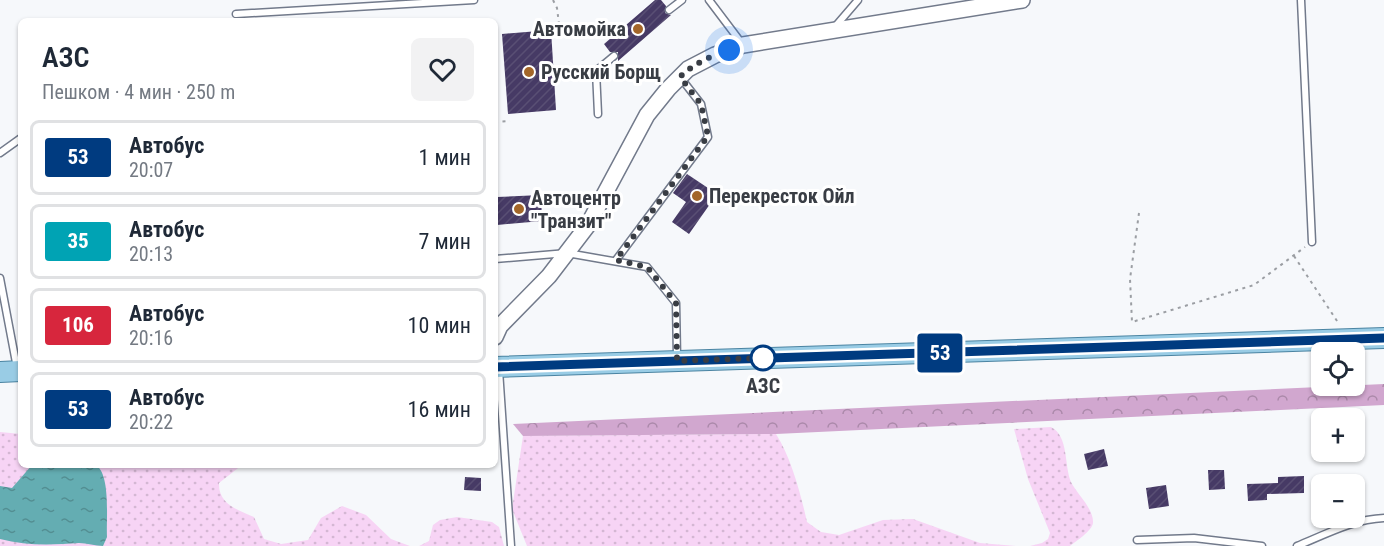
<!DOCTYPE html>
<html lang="ru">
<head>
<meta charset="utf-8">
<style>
  :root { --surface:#fff; --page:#f2f2f3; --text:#1f2937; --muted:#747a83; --line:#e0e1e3 }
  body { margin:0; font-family:"Roboto Condensed",sans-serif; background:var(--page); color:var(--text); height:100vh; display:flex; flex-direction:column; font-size:22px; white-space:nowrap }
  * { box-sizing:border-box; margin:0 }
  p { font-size:20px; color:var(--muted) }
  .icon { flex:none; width:33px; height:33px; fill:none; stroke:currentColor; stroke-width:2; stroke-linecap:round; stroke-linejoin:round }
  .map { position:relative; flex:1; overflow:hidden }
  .side { position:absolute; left:18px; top:18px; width:480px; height:450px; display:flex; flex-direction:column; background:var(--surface); border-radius:9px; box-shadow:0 2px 4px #0004 }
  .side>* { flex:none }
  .badge { padding:0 12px; border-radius:4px; font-size:21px; line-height:39px }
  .controls { position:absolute; left:1311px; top:342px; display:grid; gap:12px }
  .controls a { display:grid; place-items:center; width:54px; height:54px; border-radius:9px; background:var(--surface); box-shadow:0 2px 4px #0004; font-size:30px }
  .you { position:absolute; width:30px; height:30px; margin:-15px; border:4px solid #fff; border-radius:50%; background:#1a73e8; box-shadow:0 0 0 9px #1a73e833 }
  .map>.badge { position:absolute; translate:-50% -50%; box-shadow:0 0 0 3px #fff }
  .round { display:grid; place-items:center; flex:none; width:63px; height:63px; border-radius:9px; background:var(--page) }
  .summary { display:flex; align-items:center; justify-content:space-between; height:102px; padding:0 24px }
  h1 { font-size:28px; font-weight:600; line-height:45px }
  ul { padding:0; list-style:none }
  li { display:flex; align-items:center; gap:18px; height:75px; margin:0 12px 9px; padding:0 12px; border:3px solid var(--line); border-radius:9px }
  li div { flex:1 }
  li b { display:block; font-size:22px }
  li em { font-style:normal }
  li .badge { min-width:66px; font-weight:700; text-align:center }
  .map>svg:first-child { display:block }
  .grass { fill:url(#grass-dots) }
  .forest { fill:url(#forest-crowns) }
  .water { fill:url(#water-ripples) }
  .building { fill:url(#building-hatch) }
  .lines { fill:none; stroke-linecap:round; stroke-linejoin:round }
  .service-casing { stroke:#727a8b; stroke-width:9 }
  .tertiary-casing { stroke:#727a8b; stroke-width:18 }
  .primary-casing { stroke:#4b84a2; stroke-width:22 }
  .path { stroke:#9b9ea3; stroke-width:2; stroke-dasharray:3 4.5; stroke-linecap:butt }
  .service { stroke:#fff; stroke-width:6 }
  .tertiary { stroke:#fff; stroke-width:15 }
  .primary { stroke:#99cce5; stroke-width:20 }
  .line-casing { stroke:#fff; stroke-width:14 }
  .line { stroke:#003b80; stroke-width:9 }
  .walk { stroke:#393d44; stroke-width:6; stroke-dasharray:0 10.8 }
  .poi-dot { fill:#a36629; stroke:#fff; stroke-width:2 }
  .stop-dot { fill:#fff; stroke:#003b80; stroke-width:3 }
  .labels { text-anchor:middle; stroke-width:6; stroke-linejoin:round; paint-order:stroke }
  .poi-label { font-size:20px; font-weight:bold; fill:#393d44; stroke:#fff; text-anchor:start }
  .stop-label { font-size:20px; font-weight:bold; fill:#393d44; stroke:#fff }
</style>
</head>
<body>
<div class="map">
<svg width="1384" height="546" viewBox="0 0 1384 546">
  <defs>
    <pattern id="grass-dots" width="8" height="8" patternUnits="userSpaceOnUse" patternTransform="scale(1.5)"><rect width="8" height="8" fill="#f7d4f5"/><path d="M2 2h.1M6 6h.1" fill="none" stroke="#d4b7d3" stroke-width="1.8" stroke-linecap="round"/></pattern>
    <pattern id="forest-crowns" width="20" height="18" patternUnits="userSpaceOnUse" patternTransform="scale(1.5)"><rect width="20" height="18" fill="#d1a7cf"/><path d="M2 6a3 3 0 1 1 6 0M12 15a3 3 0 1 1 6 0" fill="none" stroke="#ab89aa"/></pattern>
    <pattern id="water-ripples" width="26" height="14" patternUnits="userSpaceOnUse" patternTransform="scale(1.5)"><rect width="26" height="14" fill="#64adb2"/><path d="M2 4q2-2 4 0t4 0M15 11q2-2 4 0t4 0" fill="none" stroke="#538e92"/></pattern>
    <pattern id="building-hatch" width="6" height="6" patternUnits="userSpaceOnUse" patternTransform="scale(1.5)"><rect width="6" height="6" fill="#463a65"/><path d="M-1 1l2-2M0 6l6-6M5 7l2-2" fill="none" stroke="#594f74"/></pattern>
  </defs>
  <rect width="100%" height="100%" fill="#f6f8fb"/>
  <g class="grass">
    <path d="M1051,427C1069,436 1064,466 1071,482C1077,494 1094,509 1093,523C1092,531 1076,541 1070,546H1030L1042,543L1048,539L1050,533L1028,479L1014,429Z"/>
    <path d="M0,432L21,434V465H242L219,483C218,504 238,510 254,517L264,539L281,544L308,540L321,518L342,506L366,515L391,539L410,546H0Z"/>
    <path d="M776,434C791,457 801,495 807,522L821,532L839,535L883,520L913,519L980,543L1016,546H527L512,509L523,436Z"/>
    <polygon points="457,517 492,522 499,527 504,546 419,546 429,541 433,525 440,520"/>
  </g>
  <polygon class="forest" points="1384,384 1384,405 776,434 523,436 513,424"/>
  <path class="water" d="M32,465H96C111,475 106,520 107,537L103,546C95,546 87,543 79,543C52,545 26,546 0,539V486L12,488Z"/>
  <g class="building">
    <polygon points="655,0 661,0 666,6 665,13 671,15 618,61 618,52 610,52 604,44"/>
    <polygon points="551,30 556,110 508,114 502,34"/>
    <polygon points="687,174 717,194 689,234 672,222 686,202 673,193"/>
    <polygon points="541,195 542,221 497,225 497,197"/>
    <polygon points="1104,449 1108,466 1088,470 1084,454"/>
    <polygon points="1208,470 1224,470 1225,489 1209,490"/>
    <polygon points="1304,476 1304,493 1267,494 1267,500 1248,501 1247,484 1278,483 1278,477"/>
    <polygon points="465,477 481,478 481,491 464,490"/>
    <polygon points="1166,485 1169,506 1149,509 1146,488"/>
  </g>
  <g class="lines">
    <defs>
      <g id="service">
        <polyline points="709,0 743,45"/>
        <polyline points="1301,0 1312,242"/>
        <polyline points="669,10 682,0"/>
        <polyline points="236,14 474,0"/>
        <polyline points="834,28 858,0"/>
        <polyline points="598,114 596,71 614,56"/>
        <polyline points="0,153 21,138"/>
        <polyline points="495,259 567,253 647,267 676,303 677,357"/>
        <polyline points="616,260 708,137 701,104 680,77"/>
        <polyline points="0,278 17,368"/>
        <polyline points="499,370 511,546"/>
        <polyline points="1137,540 1194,538 1262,546"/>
        <path d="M1297,546C1324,535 1354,519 1384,518"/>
      </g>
      <polyline id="tertiary" points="495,337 500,326 549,276 588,225 647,115 668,89 688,69 715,55 743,45 1022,0"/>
      <g id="primary">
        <polyline points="495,367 1384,338"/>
        <polyline points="0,372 21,371"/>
      </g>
    </defs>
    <use href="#service" class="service-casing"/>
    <use href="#tertiary" class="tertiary-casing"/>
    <use href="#primary" class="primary-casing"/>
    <g class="path">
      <polyline points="553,0 557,8 560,32"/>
      <polyline points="495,122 510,121"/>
      <polyline points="1139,213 1130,279 1132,322 1254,285 1305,247"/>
      <polyline points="1294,256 1339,324"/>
    </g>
    <use href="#service" class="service"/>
    <use href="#tertiary" class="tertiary"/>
    <use href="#primary" class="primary"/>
  </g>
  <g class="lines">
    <defs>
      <polyline id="line" points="495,367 1384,338"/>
    </defs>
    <use href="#line" class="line-casing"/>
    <use href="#line" class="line"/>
    <path class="walk" d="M729,50C711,56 693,64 680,77L701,104L708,136L616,260L647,267L676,303L677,361L763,358"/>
  </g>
  <g class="poi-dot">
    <circle cx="638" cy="29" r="6"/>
    <circle cx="529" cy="72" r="6"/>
    <circle cx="697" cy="196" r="6"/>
    <circle cx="519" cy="209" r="6"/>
  </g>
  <circle class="stop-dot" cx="763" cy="358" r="12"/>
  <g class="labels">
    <g class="poi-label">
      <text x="626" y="36" text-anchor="end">Автомойка</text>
      <text x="541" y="79">Русский Борщ</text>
      <text x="709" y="203">Перекресток Ойл</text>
      <text x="531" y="205">Автоцентр<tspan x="531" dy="23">"Транзит"</tspan></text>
    </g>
    <g class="stop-label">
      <text x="763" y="393">АЗС</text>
    </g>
  </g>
</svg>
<div class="controls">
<a><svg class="icon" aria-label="locate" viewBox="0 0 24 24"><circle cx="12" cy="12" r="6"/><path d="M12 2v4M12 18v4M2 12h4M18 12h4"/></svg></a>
<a>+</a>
<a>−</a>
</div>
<div class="you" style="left:729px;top:50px"></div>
<b class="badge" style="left:940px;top:353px;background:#003b80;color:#fff">53</b>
<section class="side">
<div class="summary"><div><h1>АЗС</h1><p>Пешком · 4 мин · 250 m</p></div><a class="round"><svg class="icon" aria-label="heart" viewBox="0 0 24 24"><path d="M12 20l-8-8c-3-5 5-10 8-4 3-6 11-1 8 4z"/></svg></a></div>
<ul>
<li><span class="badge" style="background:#003b80;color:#fff">53</span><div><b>Автобус</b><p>20:07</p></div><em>1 мин</em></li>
<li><span class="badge" style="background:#00a3b4;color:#fff">35</span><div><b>Автобус</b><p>20:13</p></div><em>7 мин</em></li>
<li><span class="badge" style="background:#d7263d;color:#fff">106</span><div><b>Автобус</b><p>20:16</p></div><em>10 мин</em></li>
<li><span class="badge" style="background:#003b80;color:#fff">53</span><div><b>Автобус</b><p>20:22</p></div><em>16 мин</em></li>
</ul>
</section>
</div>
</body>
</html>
